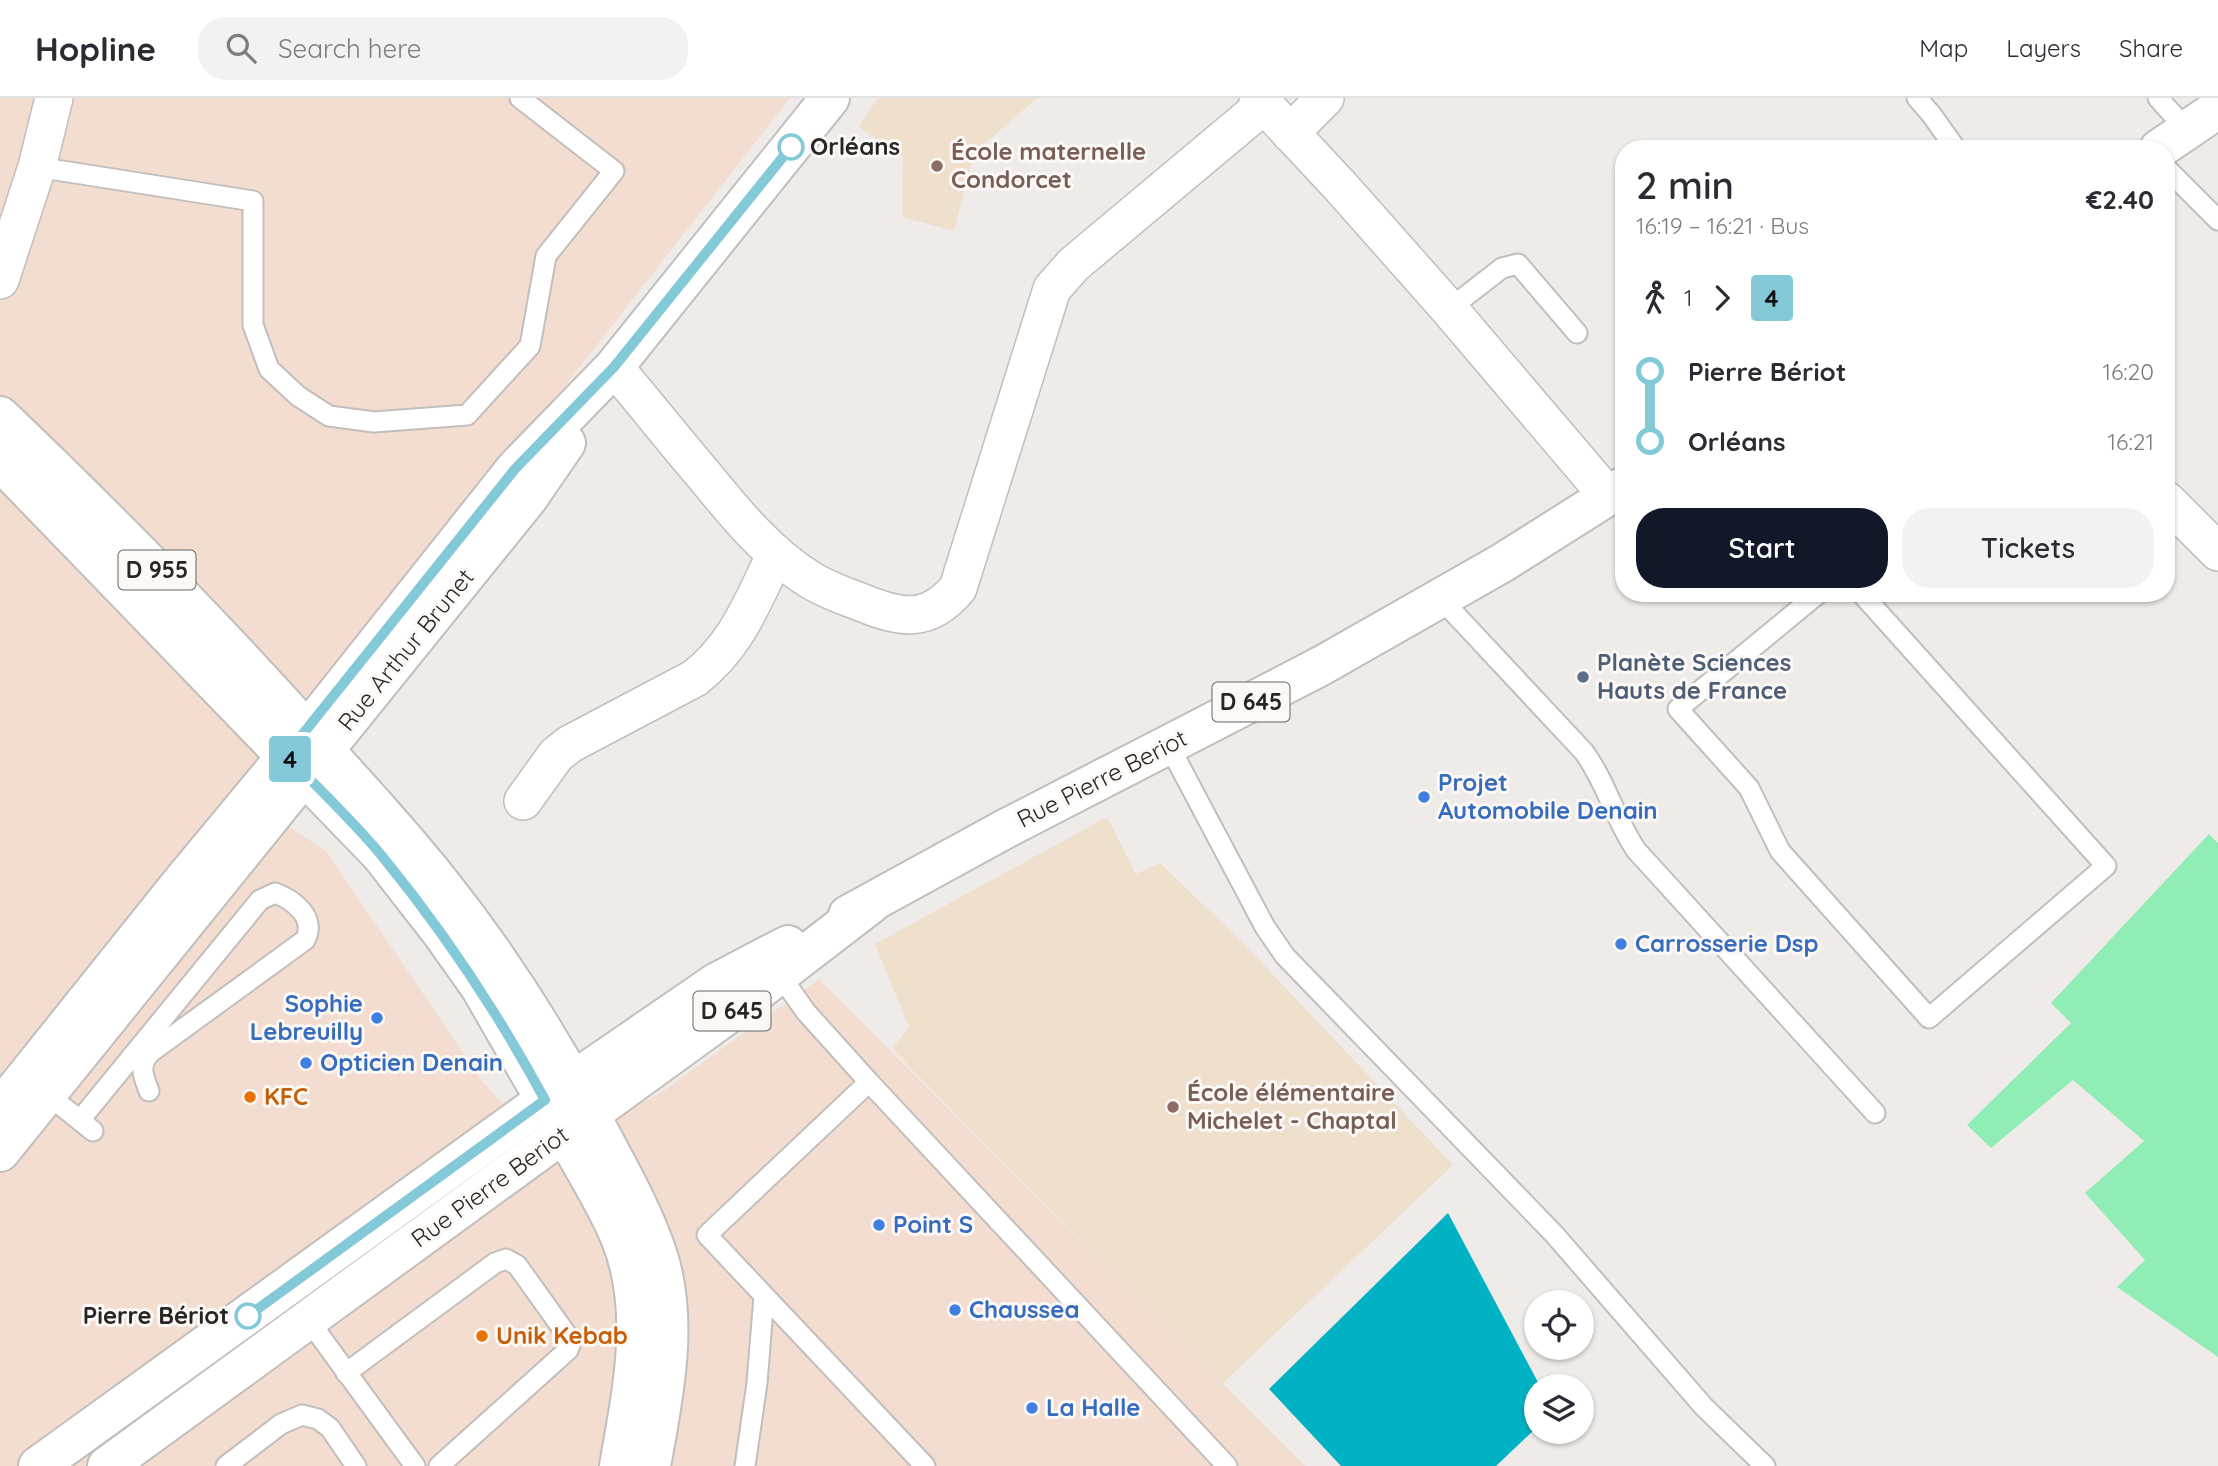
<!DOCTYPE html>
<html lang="en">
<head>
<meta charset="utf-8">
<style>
  :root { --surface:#fff; --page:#f2f2f3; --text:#2b2b33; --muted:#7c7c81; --line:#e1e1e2; --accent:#111827 }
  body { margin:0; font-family:Quicksand,sans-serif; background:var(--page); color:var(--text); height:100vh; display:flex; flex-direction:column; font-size:26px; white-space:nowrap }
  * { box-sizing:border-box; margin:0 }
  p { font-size:23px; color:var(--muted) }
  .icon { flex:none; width:38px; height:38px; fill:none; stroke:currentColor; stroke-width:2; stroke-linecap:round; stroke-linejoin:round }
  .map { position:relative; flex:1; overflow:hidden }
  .sheet { position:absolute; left:1615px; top:42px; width:560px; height:462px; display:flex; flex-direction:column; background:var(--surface); border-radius:28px; box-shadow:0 2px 5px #0004 }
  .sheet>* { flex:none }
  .badge { padding:0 14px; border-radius:5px; font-size:24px; line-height:46px }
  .tools { position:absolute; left:1524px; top:1192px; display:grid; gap:14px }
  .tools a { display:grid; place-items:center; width:70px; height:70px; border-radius:50%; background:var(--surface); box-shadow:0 2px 5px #0004; font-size:35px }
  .map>.badge { position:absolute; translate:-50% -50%; box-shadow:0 0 0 4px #fff }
  .legs { display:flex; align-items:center; gap:10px; height:77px; padding:0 21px; font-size:23px }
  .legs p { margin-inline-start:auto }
  .summary { display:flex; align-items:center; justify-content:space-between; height:119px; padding:0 21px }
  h1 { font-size:38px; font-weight:600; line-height:52px }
  .cta { display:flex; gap:14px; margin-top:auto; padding:14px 21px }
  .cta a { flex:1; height:80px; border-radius:28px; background:var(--accent); color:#fff; font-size:28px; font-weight:600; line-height:80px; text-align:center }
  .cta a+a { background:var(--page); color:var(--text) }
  ul { padding:0 21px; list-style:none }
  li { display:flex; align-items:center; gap:24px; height:70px; font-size:26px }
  li i { display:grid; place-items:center; width:10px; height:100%; margin:0 9px; background:currentColor }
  li i::after { content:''; width:18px; height:18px; margin:-9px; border:5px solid; border-radius:50%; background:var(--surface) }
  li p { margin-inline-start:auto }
  li:first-child i { background:linear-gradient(#0000 50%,currentColor 0) }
  li:last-child i { background:linear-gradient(currentColor 50%,#0000 0) }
  header { display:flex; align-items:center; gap:42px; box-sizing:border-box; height:98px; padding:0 35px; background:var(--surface); border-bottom:2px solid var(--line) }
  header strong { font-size:33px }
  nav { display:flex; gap:38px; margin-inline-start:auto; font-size:24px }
  .search { width:490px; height:63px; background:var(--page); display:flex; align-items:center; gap:18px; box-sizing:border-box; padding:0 24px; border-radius:28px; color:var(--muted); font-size:26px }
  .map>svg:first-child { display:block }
  .commercial { fill:#f3ddd0 }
  .education { fill:#efdfcd }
  .green { fill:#91edb6 }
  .water { fill:#00b2c4 }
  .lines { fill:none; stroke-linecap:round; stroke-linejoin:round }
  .lane-casing { stroke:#c2bebb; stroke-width:23 }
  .street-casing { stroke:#c2bebb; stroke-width:40 }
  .secondary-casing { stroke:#c2bebb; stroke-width:42 }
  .primary-casing { stroke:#c2bebb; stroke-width:42 }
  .lane { stroke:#fff; stroke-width:19 }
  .street { stroke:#fff; stroke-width:37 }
  .secondary { stroke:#fff; stroke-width:38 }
  .primary { stroke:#fff; stroke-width:38 }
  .line-1-casing { stroke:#fff; stroke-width:16 }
  .line-1 { stroke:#84c9d8; stroke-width:10 }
  .stop-1-dot { fill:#fff; stroke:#84c9d8; stroke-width:3.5 }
  .education-dot { fill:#8d6e63; stroke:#fcf8f6; stroke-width:2.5 }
  .service-dot { fill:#5c6f8a; stroke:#fcf8f6; stroke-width:2.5 }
  .shop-dot { fill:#3f7fe0; stroke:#fcf8f6; stroke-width:2.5 }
  .food-dot { fill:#e8710a; stroke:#fcf8f6; stroke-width:2.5 }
  .labels { text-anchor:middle; stroke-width:6; stroke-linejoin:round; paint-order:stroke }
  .shield { fill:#fcf8f6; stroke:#676564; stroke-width:2 }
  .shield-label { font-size:23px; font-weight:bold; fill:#272625 }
  .stop-label { font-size:24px; font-weight:bold; fill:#272625; stroke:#fcf8f6; text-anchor:start }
  .education-label { font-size:24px; font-weight:bold; fill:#785e54; stroke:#fcf8f6; text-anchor:start }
  .street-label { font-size:24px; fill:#272625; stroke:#fcf8f6 }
  .service-label { font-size:24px; font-weight:bold; fill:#4e5e75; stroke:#fcf8f6; text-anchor:start }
  .shop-label { font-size:24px; font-weight:bold; fill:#366cbe; stroke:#fcf8f6; text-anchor:start }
  .food-label { font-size:24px; font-weight:bold; fill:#c56008; stroke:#fcf8f6; text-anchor:start }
</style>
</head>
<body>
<header>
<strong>Hopline</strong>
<div class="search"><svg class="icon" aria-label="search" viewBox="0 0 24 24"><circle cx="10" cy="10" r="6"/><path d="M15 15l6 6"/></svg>Search here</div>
<nav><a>Map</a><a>Layers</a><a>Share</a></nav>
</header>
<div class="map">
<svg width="2218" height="1368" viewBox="0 0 2218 1368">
  <rect width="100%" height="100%" fill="#efebe8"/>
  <polygon class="commercial" points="0,0 790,0 500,371 236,695 326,753 483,984 549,1059 666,991 819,881 1305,1368 0,1368"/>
  <g class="education">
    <polygon points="878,0 1037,0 974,55 954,133 902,119 903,60 859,29"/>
    <polygon points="1107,719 1136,776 1160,765 1245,847 1453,1067 1222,1286 892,951 909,929 875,846"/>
  </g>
  <polygon class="green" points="2209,736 2218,745 2218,1259 2117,1189 2145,1162 2085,1095 2144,1043 2073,982 1991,1050 1967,1027 2071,925 2051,905"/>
  <polygon class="water" points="1448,1115 1540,1288 1536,1288 1536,1330 1496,1368 1341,1368 1269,1291"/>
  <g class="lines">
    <defs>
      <g id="lane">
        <polyline points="1917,0 1931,16 1956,51"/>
        <polyline points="2158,0 2187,32"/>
        <polyline points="37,69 253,103 253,227 269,271 298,298 329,318 374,324 467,317 530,248 546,158 614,73 520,0"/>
        <polyline points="2166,70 2218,122"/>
        <polyline points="1449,211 1502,170 1518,166 1577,235"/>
        <polyline points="1819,495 1678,611 1749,690 1780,753 1929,920 2106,768 1861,495"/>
        <path d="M1441,501L1584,654C1606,684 1615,721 1636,752L1875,1015"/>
        <polyline points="1168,646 1265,829 1285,858 1554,1136 1704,1309 1765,1368"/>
        <polyline points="775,870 806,914 869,984 707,1137 925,1368"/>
        <polyline points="869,984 1227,1368"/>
        <polyline points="42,992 93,1033"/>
        <path d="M80,1022L260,802L275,795C294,802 317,820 305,842L151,954C138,967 143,978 149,993"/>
        <polyline points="304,1216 415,1368"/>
        <polyline points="346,1275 495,1165 506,1161 517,1167 567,1237 570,1247 568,1252 439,1368"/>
        <polyline points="226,1368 281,1326 302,1317 318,1321 330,1330 356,1368"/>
        <polyline points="745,1368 757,1285 764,1198"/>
      </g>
      <g id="street">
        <polyline points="1258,0 1341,89 1449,211 1608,398"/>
        <polyline points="1290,35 1325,0"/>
        <polyline points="0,182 37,69 54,0"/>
        <path d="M614,269C644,304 673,341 703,376C734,414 767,455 809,481C826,492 845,498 863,505C902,521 929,525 958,490L1052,191L1073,167L1264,7"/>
        <polyline points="2166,402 2218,454"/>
        <path d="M523,703L556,657L570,646L695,580C738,546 752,504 776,456"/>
      </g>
      <g id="secondary">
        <polyline points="0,1011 180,786 307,633 515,371 614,269 830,0"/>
        <path d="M590,1016C614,1063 643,1110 659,1161C679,1228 663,1301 651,1368"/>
        <polyline points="0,1054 529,399 566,345"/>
        <polyline points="38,1368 545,1002"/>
        <path d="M107,1368L564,1035C583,1069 605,1103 620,1139C650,1213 632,1293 619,1368"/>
      </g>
      <g id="primary">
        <polyline points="2159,51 2218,11"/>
        <path d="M0,318C110,423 216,531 317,644C360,691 403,738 442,787C496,855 543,928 584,1004"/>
        <polyline points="0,363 381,757 441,834 480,889 564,1035 728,916 871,806"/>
        <polyline points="848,817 1005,731 1321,568 1502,465 1624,388"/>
        <polyline points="545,1002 717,884 788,847"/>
      </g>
    </defs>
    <use href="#lane" class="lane-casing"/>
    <use href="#street" class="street-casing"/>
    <use href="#secondary" class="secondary-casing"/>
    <use href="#primary" class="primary-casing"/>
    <use href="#lane" class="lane"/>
    <use href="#street" class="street"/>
    <use href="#secondary" class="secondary"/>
    <use href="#primary" class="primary"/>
  </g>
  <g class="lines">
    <defs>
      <path id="line-1" d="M248,1218L545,1002C498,915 445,835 382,758C353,723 318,690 286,657L515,371L614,269L791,49"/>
    </defs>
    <use href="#line-1" class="line-1-casing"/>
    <use href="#line-1" class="line-1"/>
  </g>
  <g class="stop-1-dot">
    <circle cx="791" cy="49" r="12"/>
    <circle cx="248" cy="1218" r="12"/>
  </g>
  <g class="education-dot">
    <circle cx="937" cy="68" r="7"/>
    <circle cx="1173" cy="1009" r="7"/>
  </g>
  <circle class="service-dot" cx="1583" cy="579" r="7"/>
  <g class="shop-dot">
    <circle cx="1424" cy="699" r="7"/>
    <circle cx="1621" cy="846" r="7"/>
    <circle cx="377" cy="920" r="7"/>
    <circle cx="306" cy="965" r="7"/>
    <circle cx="879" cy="1127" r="7"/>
    <circle cx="955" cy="1212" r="7"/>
    <circle cx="1032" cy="1310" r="7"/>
  </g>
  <g class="food-dot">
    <circle cx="250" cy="999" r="7"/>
    <circle cx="482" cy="1238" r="7"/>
  </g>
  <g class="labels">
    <g class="shield">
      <rect x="118.5" y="452.5" width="77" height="39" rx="5"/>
      <rect x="1212.5" y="584.5" width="77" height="39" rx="5"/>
      <rect x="693.5" y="893.5" width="77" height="39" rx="5"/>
    </g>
    <g class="shield-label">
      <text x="157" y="480">D 955</text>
      <text x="1251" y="612">D 645</text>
      <text x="732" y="921">D 645</text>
    </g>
    <g class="stop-label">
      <text x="810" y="57">Orléans</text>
      <text x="229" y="1226" text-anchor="end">Pierre Bériot</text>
    </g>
    <g class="education-label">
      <text x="951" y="62">École maternelle<tspan x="951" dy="28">Condorcet</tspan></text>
      <text x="1187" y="1003">École élémentaire<tspan x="1187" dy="28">Michelet - Chaptal</tspan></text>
    </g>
    <g class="street-label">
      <text transform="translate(406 552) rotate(-51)" y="8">Rue Arthur Brunet</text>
      <text transform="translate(1102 681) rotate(-27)" y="8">Rue Pierre Beriot</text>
      <text transform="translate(490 1089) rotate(-36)" y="8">Rue Pierre Beriot</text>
    </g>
    <g class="service-label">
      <text x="1597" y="573">Planète Sciences<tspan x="1597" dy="28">Hauts de France</tspan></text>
    </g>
    <g class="shop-label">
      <text x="1438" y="693">Projet<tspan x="1438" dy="28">Automobile Denain</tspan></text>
      <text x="1635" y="854">Carrosserie Dsp</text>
      <text x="363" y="914" text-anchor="end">Sophie<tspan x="363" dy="28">Lebreuilly</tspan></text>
      <text x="320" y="973">Opticien Denain</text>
      <text x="893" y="1135">Point S</text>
      <text x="969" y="1220">Chaussea</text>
      <text x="1046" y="1318">La Halle</text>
    </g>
    <g class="food-label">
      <text x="264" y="1007">KFC</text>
      <text x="496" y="1246">Unik Kebab</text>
    </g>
  </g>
</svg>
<div class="tools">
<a><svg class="icon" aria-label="locate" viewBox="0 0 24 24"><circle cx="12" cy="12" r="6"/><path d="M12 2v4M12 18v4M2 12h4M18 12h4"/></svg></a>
<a><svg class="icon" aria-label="layers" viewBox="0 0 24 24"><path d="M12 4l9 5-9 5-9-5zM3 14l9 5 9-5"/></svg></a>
</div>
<b class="badge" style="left:290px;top:661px;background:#84c9d8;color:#111">4</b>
<section class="sheet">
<div class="summary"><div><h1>2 min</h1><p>16:19 – 16:21 · Bus</p></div><b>€2.40</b></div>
<div class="legs"><svg class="icon" aria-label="walk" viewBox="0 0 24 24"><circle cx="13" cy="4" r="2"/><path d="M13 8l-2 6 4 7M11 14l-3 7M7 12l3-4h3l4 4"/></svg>1<svg class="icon" aria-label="forward" viewBox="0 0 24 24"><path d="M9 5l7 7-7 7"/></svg><b class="badge" style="background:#84c9d8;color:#111">4</b></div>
<ul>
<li><i style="color:#84c9d8"></i><b>Pierre Bériot</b><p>16:20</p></li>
<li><i style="color:#84c9d8"></i><b>Orléans</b><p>16:21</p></li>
</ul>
<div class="cta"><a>Start</a><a>Tickets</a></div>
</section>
</div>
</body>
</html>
